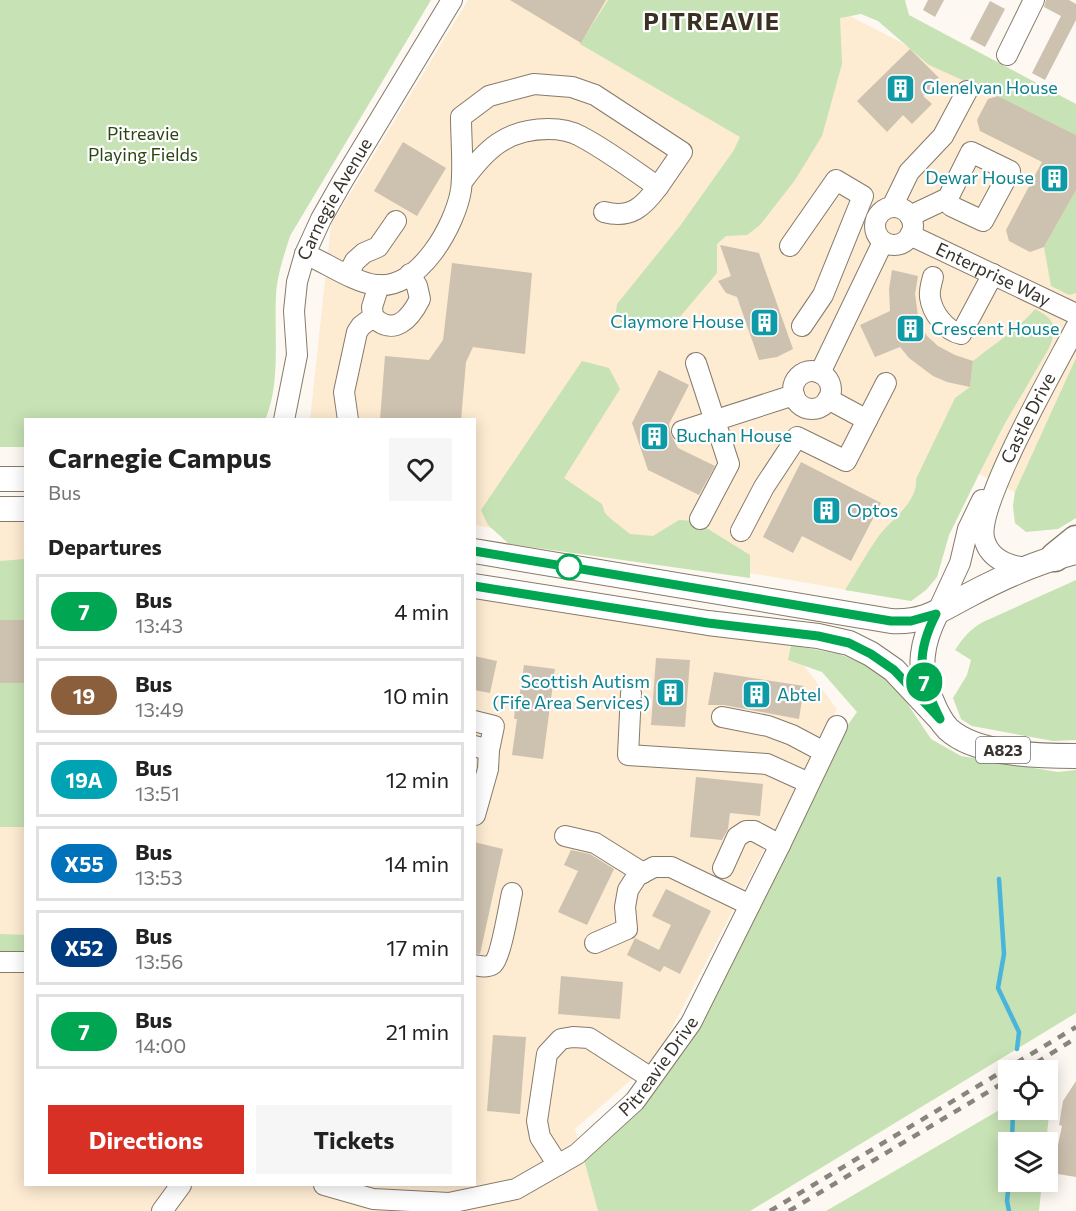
<!DOCTYPE html>
<html lang="en">
<head>
<meta charset="utf-8">
<style>
  :root { --surface:#fff; --page:#f6f6f6; --text:#222; --muted:#767676; --line:#e0e0e0; --accent:#d93025 }
  body { margin:0; font-family:Commissioner,sans-serif; background:var(--page); color:var(--text); height:100vh; display:flex; flex-direction:column; font-size:22px; white-space:nowrap }
  * { box-sizing:border-box; margin:0 }
  p { font-size:20px; color:var(--muted) }
  .icon { flex:none; width:33px; height:33px; fill:none; stroke:currentColor; stroke-width:2; stroke-linecap:round; stroke-linejoin:round }
  .map { position:relative; flex:1; overflow:hidden }
  .sheet { position:absolute; left:24px; top:418px; width:452px; height:768px; display:flex; flex-direction:column; background:var(--surface); border-radius:0px; box-shadow:0 3px 15px #0003 }
  .sheet>* { flex:none }
  .badge { padding:0 12px; border-radius:20px; font-size:21px; line-height:39px }
  .fabs { position:absolute; left:998px; top:1060px; display:grid; gap:12px }
  .fabs a { display:grid; place-items:center; width:60px; height:60px; border-radius:0px; background:var(--surface); box-shadow:0 3px 15px #0003; font-size:30px }
  .map>.badge { position:absolute; translate:-50% -50%; box-shadow:0 0 0 3px #fff }
  h2 { padding:0 24px; font-size:22px; line-height:54px }
  .round { display:grid; place-items:center; flex:none; width:63px; height:63px; border-radius:0px; background:var(--page) }
  .summary { display:flex; align-items:center; justify-content:space-between; height:102px; padding:0 24px }
  h1 { font-size:28px; font-weight:700; line-height:45px }
  .button { display:flex; gap:12px; margin-top:auto; padding:12px 24px }
  .button a { flex:1; height:69px; border-radius:0px; background:var(--accent); color:#fff; font-size:24px; font-weight:700; line-height:69px; text-align:center }
  .button a+a { background:var(--page); color:var(--text) }
  ul { padding:0; list-style:none }
  li { display:flex; align-items:center; gap:18px; height:75px; margin:0 12px 9px; padding:0 12px; border:3px solid var(--line); border-radius:0px }
  li div { flex:1 }
  li b { display:block; font-size:22px }
  li em { font-style:normal }
  li .badge { min-width:66px; font-weight:700; text-align:center }
  .map>svg:first-child { display:block }
  .built { fill:#fdebd2 }
  .green { fill:#c7e2b4 }
  .lines { fill:none; stroke-linecap:round; stroke-linejoin:round }
  .stream { stroke:#4ab5da; stroke-width:4.5 }
  .building { fill:#cdc1af }
  .minor-casing { stroke:#867a6a; stroke-width:22 }
  .major-casing { stroke:#867a6a; stroke-width:26 }
  .highway-casing { stroke:#867a6a; stroke-width:31 }
  .minor { stroke:#fff; stroke-width:20 }
  .major { stroke:#fff; stroke-width:24 }
  .highway { stroke:#fff; stroke-width:28 }
  .rail { stroke:#89847d; stroke-width:4.5; stroke-dasharray:8 8; stroke-linecap:butt }
  .line-casing { stroke:#fff; stroke-width:14 }
  .line { stroke:#00a651; stroke-width:9 }
  .stop-dot { fill:#fff; stroke:#00a651; stroke-width:3 }
  .labels { text-anchor:middle; stroke-width:4.5; stroke-linejoin:round; paint-order:stroke }
  .shield { fill:#fff; stroke:#74706b; stroke-width:1.5 }
  .shield-label { font-size:16px; font-weight:bold; fill:#38332c }
  .culture-label { font-size:18px; fill:#0d838f; stroke:#fff; text-anchor:start }
  .park-label { font-size:18px; fill:#2b4612; stroke:#fff }
  .street-label { font-size:18px; fill:#38332c; stroke:#fff }
  .district-label { font-size:24px; font-weight:bold; letter-spacing:1.5px; fill:#3b3122; stroke:#fff }
</style>
</head>
<body>
<div class="map">
<svg width="1076" height="1211" viewBox="0 0 1076 1211">
  <rect width="100%" height="100%" fill="#fdf8f1"/>
  <g class="built">
    <polygon points="468,0 819,0 1076,133 1076,505 1026,532 1015,523 1013,506 1015,492 979,474 949,535 937,577 926,590 911,601 474,525 474,420 310,420 331,225"/>
    <polygon points="0,509 26,509 26,1185 474,1185 474,586 778,632 837,709 657,1057 575,1129 598,1211 0,1211"/>
  </g>
  <g class="green">
    <path d="M0,0H431L290,236C284,256 277,275 276,295C274,334 281,385 265,420H26L25,447H0Z"/>
    <polygon points="608,0 905,0 909,15 1076,104 1076,135 998,96 929,65 878,21 861,14 840,18 842,64 822,136 795,180 760,225 747,235 726,236 717,244 717,273 673,325 626,330 616,312 617,304 680,226 734,150 740,137 580,44"/>
    <polygon points="1076,190 1076,293 1069,295 1051,286 1044,247"/>
    <path d="M1035,309C1055,319 1058,327 1049,348L1004,425L979,474L949,535L937,577L926,590L911,601L845,590C856,573 866,554 878,537C891,519 918,503 916,479L955,398L970,387L973,361C994,344 1018,329 1035,309Z"/>
    <polygon points="1076,358 1076,518 1058,529 1026,532 1015,523 1013,506 1015,492"/>
    <polygon points="582,361 609,368 620,389 564,478 602,504 605,513 611,519 630,534 653,536 679,520 695,521 750,555 750,578 509,544 488,525 481,510"/>
    <polygon points="25,559 25,827 0,827 0,561"/>
    <path d="M1076,580V740L1053,741L972,726L961,719L953,698L967,675L971,660L955,650C963,638 970,629 983,622Z"/>
    <polygon points="791,645 839,654 878,670 899,691 931,739 961,756 1058,772 1076,770 1076,1013 750,1211 598,1211 584,1160 640,1108 699,1029 845,729 857,712 822,672 788,660"/>
    <polygon points="0,934 25,935 25,953 0,953"/>
    <polygon points="1053,1079 1046,1143 1008,1143 1008,1182 1042,1182 1039,1211 826,1211 1008,1105 1008,1110 1047,1110 1047,1083"/>
  </g>
  <g class="lines">
    <g class="stream">
      <polyline points="999,879 1004,954 998,988 1019,1032 1017,1049"/>
      <polyline points="1012,1143 1013,1110"/>
      <polyline points="1009,1211 1007,1201 1009,1182"/>
    </g>
  </g>
  <g class="building">
    <polygon points="510,0 606,0 581,43"/>
    <polygon points="928,0 944,0 935,17 923,10"/>
    <polygon points="1046,0 1069,0 1076,4 1076,20 1045,80 1032,73 1061,16 1044,7"/>
    <polygon points="990,1 1005,9 985,47 970,39"/>
    <polygon points="910,49 940,79 923,96 932,104 912,124 903,115 887,132 857,101"/>
    <polygon points="998,96 1076,135 1076,190 1044,247 1030,252 1009,241 1006,230 1042,162 980,131 977,120 988,99"/>
    <polygon points="403,142 446,168 417,216 374,191"/>
    <polygon points="720,245 759,253 793,349 777,357 759,360 737,297 726,293 718,281 731,276"/>
    <polygon points="452,263 532,273 525,354 473,347 466,362 461,420 380,420 385,356 429,360 443,340"/>
    <polygon points="892,270 918,276 915,294 919,323 927,336 938,346 955,355 973,361 970,387 947,382 933,376 909,358 900,347 875,357 860,325 890,311 889,289"/>
    <polygon points="659,370 689,385 669,424 671,435 678,448 715,466 699,495 648,470 632,423"/>
    <polygon points="801,462 881,503 851,561 802,536 793,553 763,537"/>
    <rect x="0" y="620" width="26" height="63"/>
    <polygon points="474,656 497,661 490,693 474,690"/>
    <polygon points="656,658 690,660 685,727 651,725"/>
    <polygon points="524,665 555,669 543,759 512,755 517,719 514,719 516,699 519,699"/>
    <polygon points="714,672 804,686 799,719 724,705 708,705"/>
    <polygon points="696,777 763,784 760,816 730,813 728,829 722,840 690,837"/>
    <polygon points="474,842 503,849 480,954 474,953"/>
    <polygon points="571,850 590,854 614,869 587,925 558,912 578,871 564,865"/>
    <polygon points="666,889 711,911 680,974 664,966 660,972 627,955 635,938 659,950 671,925 652,916"/>
    <polygon points="561,976 623,982 620,1019 558,1014"/>
    <polygon points="493,1035 526,1037 520,1114 487,1111"/>
    <polygon points="1076,1081 1076,1177 1052,1173 1062,1126 1059,1125 1063,1101"/>
  </g>
  <g class="lines">
    <defs>
      <g id="minor">
        <polyline points="1007,55 1034,0"/>
        <circle cx="894" cy="226" r="19"/>
        <polyline points="892,207 909,172 943,136 967,91"/>
        <path d="M604,212C631,219 643,207 658,187"/>
        <polyline points="910,216 948,198 971,152 1010,171 983,221 951,206 948,198"/>
        <path id="s1" d="M910,235L1076,314"/>
        <polyline points="790,246 836,180 863,196 823,295 802,326"/>
        <path d="M305,254C327,263 353,282 376,285C419,290 455,226 461,190C464,167 461,141 461,117L489,96L534,84L572,87L595,95L682,152L658,187C633,170 607,150 580,136C571,131 559,129 548,129C506,129 485,150 462,182"/>
        <polyline points="348,274 355,261 364,253 378,247 396,221"/>
        <path d="M933,277C931,284 929,291 930,297C932,313 946,331 961,334L993,274"/>
        <path d="M373,317C394,337 410,319 420,299L417,286L410,274"/>
        <polyline points="696,363 729,464 700,519"/>
        <circle cx="812" cy="390" r="19"/>
        <polyline points="820,373 883,242"/>
        <path id="s2" d="M284,420L297,355L294,311L297,282L305,254L321,219L342,182L452,0"/>
        <polyline points="348,420 344,392 357,332 361,326 373,317 372,307 379,285"/>
        <polyline points="867,420 886,383"/>
        <polyline points="682,431 794,395"/>
        <polyline points="741,531 764,487 797,437 846,461 867,420 828,399"/>
        <path id="s3" d="M1030,568C1011,567 989,560 984,538C977,503 1057,364 1076,327"/>
        <polyline points="937,613 960,563 968,529 982,500"/>
        <polyline points="631,693 628,755 767,764 809,783"/>
        <polyline points="722,717 768,726 792,735 824,752"/>
        <polyline points="474,721 494,726 489,750 474,746"/>
        <polyline points="475,815 488,769 489,750"/>
        <polyline points="565,836 595,843 643,873"/>
        <polyline points="723,868 737,837 746,831 754,831 780,845"/>
        <polyline points="595,943 627,929 625,907 628,890 637,876 654,867 671,867 750,905"/>
        <polyline points="0,962 26,962"/>
        <path d="M474,965C480,966 488,968 493,964C501,957 509,906 512,893"/>
        <polyline points="558,1165 540,1137 537,1121 547,1054 561,1039 573,1037 589,1038 651,1078"/>
        <path id="s4" d="M324,1185L373,1199L449,1203L516,1189L577,1154L635,1101L691,1023L780,845L837,726"/>
        <polyline points="162,1211 181,1185"/>
      </g>
      <g id="major">
        <polyline points="0,479 26,479"/>
        <polyline points="0,509 26,509"/>
        <path d="M474,551L891,621C925,623 940,610 969,595C1001,578 1037,562 1072,553"/>
        <polyline points="474,586 708,623 818,636 849,643 871,654 894,670 940,719"/>
        <path d="M936,614C922,642 917,668 930,697C935,709 939,720 948,729C976,755 1039,756 1076,756"/>
      </g>
      <polyline id="highway" points="1055,557 1076,540"/>
    </defs>
    <use href="#minor" class="minor-casing"/>
    <use href="#major" class="major-casing"/>
    <use href="#highway" class="highway-casing"/>
    <use href="#minor" class="minor"/>
    <use href="#major" class="major"/>
    <use href="#highway" class="highway"/>
    <g class="rail">
      <polyline points="1023,1071 1076,1038"/>
      <polyline points="770,1211 1076,1027"/>
      <polyline points="789,1211 1008,1080"/>
    </g>
  </g>
  <g class="lines">
    <defs>
      <path id="line" d="M474,551L891,621H911L936,614C914,657 920,677 940,719L894,670L871,654L849,643L818,636L708,623L474,586"/>
    </defs>
    <use href="#line" class="line-casing"/>
    <use href="#line" class="line"/>
  </g>
  <defs>
    <symbol id="building-square" viewBox="-11 -11 22 22"><rect x="-9" y="-9" width="18" height="18" rx="4" fill="#0f9aa8" stroke="#fff"/><path d="M-4-6H4V6H1V3H-1V6H-4ZM-2.5-4.3h1.7v1.8h-1.7ZM.8-4.3h1.7v1.8H.8ZM-2.5-1h1.7V.8h-1.7ZM.8-1h1.7V.8H.8Z" fill="#fff"/></symbol>
  </defs>
  <g fill-rule="evenodd">
    <use href="#building-square" x="884" y="72" width="33" height="33"/>
    <use href="#building-square" x="1038" y="162" width="33" height="33"/>
    <use href="#building-square" x="748" y="306" width="33" height="33"/>
    <use href="#building-square" x="894" y="312" width="33" height="33"/>
    <use href="#building-square" x="638" y="420" width="33" height="33"/>
    <use href="#building-square" x="810" y="494" width="33" height="33"/>
    <use href="#building-square" x="654" y="676" width="33" height="33"/>
    <use href="#building-square" x="740" y="678" width="33" height="33"/>
  </g>
  <circle class="stop-dot" cx="569" cy="567" r="12"/>
  <g class="labels">
    <rect class="shield" x="976" y="737" width="54" height="26" rx="4.5"/>
    <g class="shield-label">
      <text x="1003" y="756">A823</text>
    </g>
    <g class="culture-label">
      <text x="922" y="94">Glenelvan House</text>
      <text x="1034" y="184" text-anchor="end">Dewar House</text>
      <text x="744" y="328" text-anchor="end">Claymore House</text>
      <text x="931" y="335">Crescent House</text>
      <text x="676" y="442">Buchan House</text>
      <text x="847" y="517">Optos</text>
      <text x="650" y="688" text-anchor="end">Scottish Autism<tspan x="650" dy="21">(Fife Area Services)</tspan></text>
      <text x="777" y="701">Abtel</text>
    </g>
    <g class="park-label">
      <text x="143" y="140">Pitreavie<tspan x="143" dy="21">Playing Fields</tspan></text>
    </g>
    <g class="street-label">
      <text dy="6" stroke="none"><textPath href="#s2" startOffset="231">Carnegie Avenue</textPath></text>
      <text dy="6" stroke="none"><textPath href="#s1" startOffset="92">Enterprise Way</textPath></text>
      <text dy="6" stroke="none"><textPath href="#s3" startOffset="188">Castle Drive</textPath></text>
      <text dy="6" stroke="none"><textPath href="#s4" startOffset="386">Pitreavie Drive</textPath></text>
    </g>
    <g class="district-label">
      <text x="712" y="30">PITREAVIE</text>
    </g>
  </g>
</svg>
<div class="fabs">
<a><svg class="icon" aria-label="locate" viewBox="0 0 24 24"><circle cx="12" cy="12" r="6"/><path d="M12 2v4M12 18v4M2 12h4M18 12h4"/></svg></a>
<a><svg class="icon" aria-label="layers" viewBox="0 0 24 24"><path d="M12 4l9 5-9 5-9-5zM3 14l9 5 9-5"/></svg></a>
</div>
<b class="badge" style="left:924px;top:682px;background:#00a651;color:#fff">7</b>
<section class="sheet">
<div class="summary"><div><h1>Carnegie Campus</h1><p>Bus</p></div><a class="round"><svg class="icon" aria-label="heart" viewBox="0 0 24 24"><path d="M12 20l-8-8c-3-5 5-10 8-4 3-6 11-1 8 4z"/></svg></a></div>
<h2>Departures</h2>
<ul>
<li><span class="badge" style="background:#00a651;color:#fff">7</span><div><b>Bus</b><p>13:43</p></div><em>4 min</em></li>
<li><span class="badge" style="background:#8b5e3c;color:#fff">19</span><div><b>Bus</b><p>13:49</p></div><em>10 min</em></li>
<li><span class="badge" style="background:#00a3b4;color:#fff">19A</span><div><b>Bus</b><p>13:51</p></div><em>12 min</em></li>
<li><span class="badge" style="background:#0072bc;color:#fff">X55</span><div><b>Bus</b><p>13:53</p></div><em>14 min</em></li>
<li><span class="badge" style="background:#003b80;color:#fff">X52</span><div><b>Bus</b><p>13:56</p></div><em>17 min</em></li>
<li><span class="badge" style="background:#00a651;color:#fff">7</span><div><b>Bus</b><p>14:00</p></div><em>21 min</em></li>
</ul>
<div class="button"><a>Directions</a><a>Tickets</a></div>
</section>
</div>
</body>
</html>
